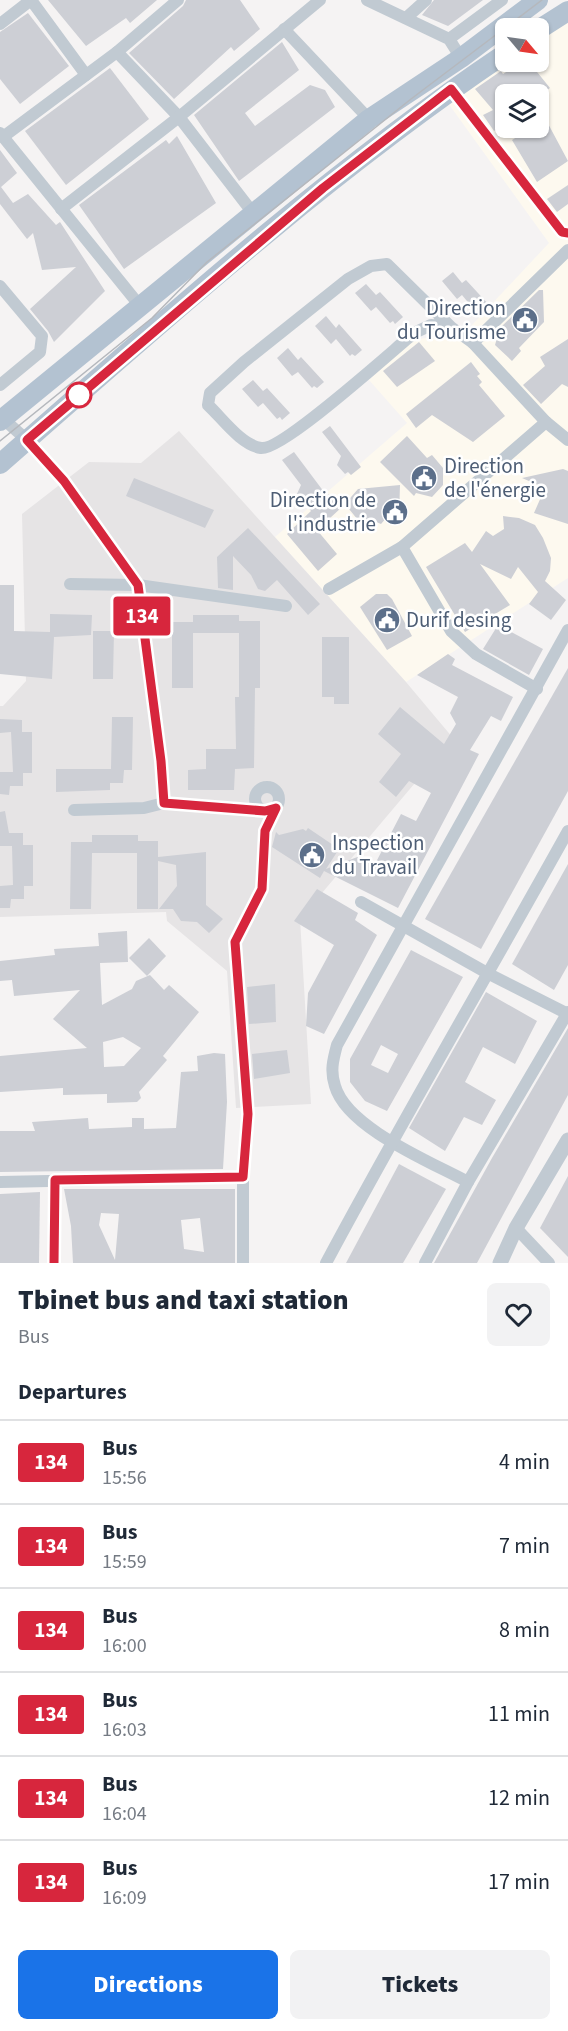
<!DOCTYPE html>
<html lang="en">
<head>
<meta charset="utf-8">
<style>
  :root { --surface:#fff; --page:#f2f2f3; --text:#1f2937; --muted:#747a83; --line:#e0e1e3; --accent:#1a73e8 }
  body { margin:0; font-family:"Source Sans 3",sans-serif; background:var(--page); color:var(--text); height:100vh; display:flex; flex-direction:column; font-size:22px; white-space:nowrap }
  * { box-sizing:border-box; margin:0 }
  p { font-size:20px; color:var(--muted) }
  .icon { flex:none; width:33px; height:33px; fill:none; stroke:currentColor; stroke-width:2; stroke-linecap:round; stroke-linejoin:round }
  .map { position:relative; height:1263px; overflow:hidden }
  .drawer { display:flex; flex-direction:column; background:var(--surface); flex:1 }
  .drawer>* { flex:none }
  .badge { padding:0 12px; border-radius:4px; font-size:21px; line-height:39px }
  .needle { width:39px; rotate:119deg }
  .fabs { position:absolute; left:495px; top:18px; display:grid; gap:12px }
  .fabs a { display:grid; place-items:center; width:54px; height:54px; border-radius:9px; background:var(--surface); box-shadow:0 2px 4px #0004; font-size:30px }
  .map>.badge { position:absolute; translate:-50% -50%; box-shadow:0 0 0 3px #fff }
  h2 { padding:0 18px; font-size:22px; line-height:54px }
  .round { display:grid; place-items:center; flex:none; width:63px; height:63px; border-radius:9px; background:var(--page) }
  .headline { display:flex; align-items:center; justify-content:space-between; height:102px; padding:0 18px }
  h1 { font-size:28px; font-weight:800; line-height:45px }
  .action { display:flex; gap:12px; margin-top:auto; padding:12px 18px }
  .action a { flex:1; height:69px; border-radius:9px; background:var(--accent); color:#fff; font-size:24px; font-weight:800; line-height:69px; text-align:center }
  .action a+a { background:var(--page); color:var(--text) }
  ul { padding:0; list-style:none }
  li { display:flex; align-items:center; gap:18px; height:84px; padding:0 18px; border-top:2px solid var(--line) }
  li div { flex:1 }
  li b { display:block; font-size:22px }
  li em { font-style:normal }
  li .badge { min-width:66px; font-weight:700; text-align:center }
  .map>svg:first-child { display:block }
  .commercial { fill:#fdf9ef; fill-rule:evenodd }
  .education { fill:#e6e4e5 }
  .building { fill:#cdcfd5; fill-rule:evenodd }
  .lines { fill:none; stroke-linecap:round; stroke-linejoin:round }
  .minor { stroke:#c1cad2; stroke-width:12 }
  .tertiary { stroke:#c1cad2; stroke-width:15 }
  .primary { stroke:#b3c2d1; stroke-width:20 }
  .tram { stroke:#b5b8bd; stroke-width:1.5 }
  .line-casing { stroke:#fff; stroke-width:14 }
  .line { stroke:#d7263d; stroke-width:9 }
  .stop-dot { fill:#fff; stroke:#d7263d; stroke-width:3 }
  .labels { text-anchor:middle; stroke-width:5; stroke-linejoin:round; paint-order:stroke }
  .service-label { font-size:21px; fill:#4e5e75; stroke:#fff; text-anchor:start }
</style>
</head>
<body>
<div class="map">
<svg width="568" height="1263" viewBox="0 0 568 1263">
  <rect width="100%" height="100%" fill="#f5f3f3"/>
  <path class="commercial" d="M568,16V578L406,682L275,537L407,423L369,380L412,340L440,336L457,341L549,243L448,103L506,62H538L539,36ZM506,94H538V128H506Z"/>
  <polygon class="education" points="179,431 406,682 453,738 300,919 311,1104 236,1108 227,971 167,921 166,912 0,917 0,706 3,706 26,681 22,514 89,462 141,463"/>
  <g class="building">
    <polygon points="48,0 157,0 130,23 126,18 86,46"/>
    <polygon points="186,0 240,0 260,29 234,51 231,47 174,99 129,53 183,6"/>
    <polygon points="434,0 483,0 448,26 422,15"/>
    <polygon points="28,13 69,66 20,104 0,79 0,32"/>
    <polygon points="282,42 299,70 245,113 255,126 310,85 325,90 335,107 239,181 194,115"/>
    <polygon points="522,62 529,62 550,88 541,94 506,94 506,122 494,131 483,115 493,110 475,89 501,71 503,74"/>
    <polygon points="110,68 149,119 66,185 25,131"/>
    <polygon points="545,118 568,161 537,182 512,140 531,128 538,128 538,123"/>
    <polygon points="177,136 216,203 124,269 79,205 166,140 169,144"/>
    <polygon points="0,150 17,173 1,187 13,203 28,194 56,225 60,222 105,291 54,342 48,331 30,309 76,267 42,270 33,233 27,239 0,204"/>
    <polygon points="568,185 568,204 557,212 547,199"/>
    <polygon points="453,272 462,283 466,280 489,305 481,312 479,309 476,312 462,295 457,299 442,281"/>
    <polygon points="366,284 376,295 380,292 403,317 395,324 393,321 390,323 376,307 371,311 355,293"/>
    <polygon points="539,290 543,290 544,322 519,348 521,351 512,361 495,345 500,328"/>
    <polygon points="326,316 336,328 339,324 362,350 355,356 352,354 350,356 336,339 331,344 315,326"/>
    <polygon points="568,339 568,387 562,384 541,404 523,385 545,366 540,357"/>
    <polygon points="419,342 435,361 397,387 383,371"/>
    <polygon points="288,348 298,360 301,357 324,382 317,388 314,386 312,388 298,372 292,376 277,358"/>
    <polygon points="471,362 480,374 477,376 482,382 479,385 505,416 473,442 432,415 416,428 406,414"/>
    <polygon points="253,380 263,391 267,388 290,413 282,420 280,417 277,419 263,403 258,407 242,389"/>
    <polygon points="330,426 361,467 351,475 348,472 345,474 337,465 341,456 322,432"/>
    <polygon points="407,436 427,458 432,455 443,468 443,485 432,497 416,493 414,496 380,462"/>
    <polygon points="294,452 327,496 329,494 342,507 317,530 337,554 318,571 287,534 311,511 297,494 301,485 282,460"/>
    <polygon points="563,469 568,471 568,524 534,513 545,488 522,478"/>
    <polygon points="134,478 214,510 205,528 126,496"/>
    <polygon points="400,485 399,517 387,517 381,524 369,519 362,525 345,504 358,489"/>
    <polygon points="503,516 519,518 535,525 543,538 551,558 550,571 545,581 566,600 551,620 529,604 538,592 518,567 511,579 480,564 510,605 465,632 426,567 465,543 472,552 486,531 493,536 504,529"/>
    <polygon points="248,528 320,604 308,615 277,580 265,591 258,589 251,575 233,556 233,590 218,588 217,557"/>
    <polygon points="0,585 14,585 14,631 50,632 50,614 92,615 91,635 54,637 52,679 0,674"/>
    <polygon points="376,594 387,594 392,599 412,636 387,650 360,607"/>
    <polygon points="193,615 239,615 239,621 260,621 260,688 255,688 254,768 235,769 234,790 188,790 188,770 206,769 206,749 236,749 235,697 239,697 239,633 193,633 193,688 172,688 172,622 193,622"/>
    <polygon points="498,625 543,649 529,675 483,649"/>
    <polygon points="93,631 114,631 113,679 93,679"/>
    <polygon points="322,637 349,637 349,704 334,704 334,697 322,697"/>
    <polygon points="448,654 455,659 452,665 513,697 501,721 491,716 470,750 479,754 398,908 324,871 320,878 272,847 276,832 279,835 303,829 306,831 308,828 339,849 326,869 360,856 375,864 401,814 416,821 431,793 409,781 396,797 379,782 401,754 378,734 400,707 444,744 456,724 450,713 458,697 417,675"/>
    <polygon points="568,668 568,791 481,949 425,919"/>
    <polygon points="112,717 133,717 132,770 124,770 123,783 110,783 110,790 56,792 56,769 111,769"/>
    <polygon points="0,719 22,720 22,732 32,732 32,773 23,773 23,786 10,786 9,795 0,794 0,772 13,772 11,732 0,733"/>
    <polygon points="5,811 9,833 23,833 23,845 33,845 33,886 24,886 24,899 11,899 10,908 0,908 0,886 13,885 12,846 0,846 0,812"/>
    <polygon points="92,835 138,835 138,841 158,841 158,857 206,852 206,905 223,919 209,933 197,922 181,921 173,909 159,909 177,886 176,865 158,861 158,909 137,909 137,853 92,853 91,909 70,909 71,842 92,842"/>
    <polygon points="568,864 568,965 554,990 512,964"/>
    <polygon points="317,889 358,913 355,920 377,935 324,1034 306,1026 308,993 334,945 294,921"/>
    <path d="M127,931L128,962L100,963L102,1005L132,989L136,981L150,975L164,990L169,985L199,1012L163,1056L167,1060L139,1092L141,1098L137,1102L107,1103V1094L63,1095V1088L0,1092V1056L87,1048L53,1019L80,990L14,996L12,980L0,981V961L55,955L54,949L99,946L98,933ZM123,1037L141,1048L124,1066L104,1067L103,1042Z"/>
    <polygon points="149,938 166,956 147,976 129,958"/>
    <path d="M411,950L463,977L387,1111L365,1101L350,1082V1059ZM381,1045L398,1054L388,1073L371,1065Z"/>
    <polygon points="275,984 276,1022 249,1024 247,987"/>
    <polygon points="486,992 537,1021 515,1064 483,1047 465,1082 496,1100 482,1125 464,1117 445,1151 409,1128"/>
    <polygon points="568,1028 568,1095 477,1263 434,1263 492,1158"/>
    <polygon points="287,1050 290,1073 254,1079 252,1054"/>
    <polygon points="214,1053 225,1054 227,1102 223,1169 0,1172 0,1131 35,1131 32,1122 88,1118 89,1129 132,1127 132,1118 144,1118 144,1129 176,1128 181,1072 198,1071 197,1056"/>
    <polygon points="399,1164 446,1189 403,1263 346,1263"/>
    <polygon points="568,1176 568,1257 540,1228"/>
    <path d="M64,1189H235V1263H73L71,1226ZM101,1213L119,1214L115,1260L99,1225ZM200,1218L204,1252L184,1249L181,1220Z"/>
    <polygon points="40,1192 39,1263 0,1263 0,1194"/>
  </g>
  <g class="lines">
    <g class="minor">
      <polyline points="31,0 86,75"/>
      <polyline points="367,0 449,39 461,58"/>
      <polyline points="406,18 426,0"/>
      <polyline points="0,24 31,0"/>
      <polyline points="284,29 369,119"/>
      <polyline points="449,39 502,0"/>
      <polyline points="117,52 179,117 253,213"/>
      <polyline points="451,89 562,232 568,233"/>
      <polyline points="0,133 140,306"/>
      <polyline points="3,137 117,52 178,0"/>
      <polyline points="61,209 179,117 320,0"/>
      <polyline points="0,286 42,336 40,352 0,385"/>
      <path d="M451,327L387,264L371,266L348,279L244,362L210,393L208,405C222,418 241,445 261,448C282,451 392,351 414,333L431,325L451,327L473,343L546,422L568,440"/>
      <polyline points="473,343 568,250"/>
      <polyline points="0,416 27,440 64,481 138,585 161,761 164,803"/>
      <polyline points="402,547 451,631 476,654 537,689"/>
      <polyline points="70,584 138,585 286,606"/>
      <polyline points="329,589 402,547 546,422"/>
      <circle cx="267" cy="799" r="12"/>
      <polyline points="74,810 144,808 164,803 261,810"/>
      <polyline points="361,902 489,974 568,1014"/>
      <polyline points="0,1182 243,1177"/>
      <path d="M468,1182C431,1162 347,1128 335,1086C330,1071 333,1060 337,1045L568,630"/>
      <polyline points="516,1228 549,1263"/>
      <polyline points="54,1263 55,1181"/>
      <polyline points="243,1263 243,1177 248,1114 235,942 262,889 265,831 276,808"/>
      <path d="M326,1263C404,1117 488,975 568,831"/>
      <polyline points="425,1263 468,1182 568,1012"/>
    </g>
    <polyline class="tertiary" points="500,1263 516,1228 568,1140"/>
    <g class="primary">
      <polyline points="538,30 568,11"/>
      <polyline points="0,421 369,119 461,58 538,0"/>
      <path d="M0,464C163,321 326,174 506,53"/>
    </g>
    <polyline class="tram" points="0,441 152,318 207,262 411,99 542,0"/>
  </g>
  <g class="lines">
    <defs>
      <polyline id="line" points="54,1263 55,1180 243,1177 248,1114 235,942 262,889 265,831 276,808 265,811 164,803 161,761 138,585 64,481 27,440 323,188 451,89 562,232 568,233"/>
    </defs>
    <use href="#line" class="line-casing"/>
    <use href="#line" class="line"/>
  </g>
  <defs>
    <symbol id="civic-disc" viewBox="-11 -11 22 22"><circle r="9.5" fill="#5c6f8a" stroke="#fff"/><path d="M-.6-6.5H3V-4.5H.6V-3L4-1V1h2V6H-6V1h2V-1L-.6-3ZM-1.2 2.5V6h2.4V2.5Z" fill="#fff"/></symbol>
  </defs>
  <g fill-rule="evenodd">
    <use href="#civic-disc" x="510" y="305" width="30" height="30"/>
    <use href="#civic-disc" x="409" y="463" width="30" height="30"/>
    <use href="#civic-disc" x="380" y="497" width="30" height="30"/>
    <use href="#civic-disc" x="372" y="605" width="30" height="30"/>
    <use href="#civic-disc" x="297" y="840" width="30" height="30"/>
  </g>
  <circle class="stop-dot" cx="79" cy="395" r="12"/>
  <g class="labels">
    <g class="service-label">
      <text x="506" y="315" text-anchor="end">Direction<tspan x="506" dy="24">du Tourisme</tspan></text>
      <text x="444" y="473">Direction<tspan x="444" dy="24">de l'énergie</tspan></text>
      <text x="376" y="507" text-anchor="end">Direction de<tspan x="376" dy="24">l'industrie</tspan></text>
      <text x="406" y="627">Durif desing</text>
      <text x="332" y="850">Inspection<tspan x="332" dy="24">du Travail</tspan></text>
    </g>
  </g>
</svg>
<div class="fabs">
<a><svg class="needle" viewBox="-14 -14 28 28"><path d="M0-13l5 13h-10z" fill="#e53935"/><path d="M0 13l5-13h-10z" fill="#747a83"/></svg></a>
<a><svg class="icon" aria-label="layers" viewBox="0 0 24 24"><path d="M12 4l9 5-9 5-9-5zM3 14l9 5 9-5"/></svg></a>
</div>
<b class="badge" style="left:142px;top:616px;background:#d7263d;color:#fff">134</b>
</div>
<section class="drawer">
<div class="headline"><div><h1>Tbinet bus and taxi station</h1><p>Bus</p></div><a class="round"><svg class="icon" aria-label="heart" viewBox="0 0 24 24"><path d="M12 20l-8-8c-3-5 5-10 8-4 3-6 11-1 8 4z"/></svg></a></div>
<h2>Departures</h2>
<ul>
<li><span class="badge" style="background:#d7263d;color:#fff">134</span><div><b>Bus</b><p>15:56</p></div><em>4 min</em></li>
<li><span class="badge" style="background:#d7263d;color:#fff">134</span><div><b>Bus</b><p>15:59</p></div><em>7 min</em></li>
<li><span class="badge" style="background:#d7263d;color:#fff">134</span><div><b>Bus</b><p>16:00</p></div><em>8 min</em></li>
<li><span class="badge" style="background:#d7263d;color:#fff">134</span><div><b>Bus</b><p>16:03</p></div><em>11 min</em></li>
<li><span class="badge" style="background:#d7263d;color:#fff">134</span><div><b>Bus</b><p>16:04</p></div><em>12 min</em></li>
<li><span class="badge" style="background:#d7263d;color:#fff">134</span><div><b>Bus</b><p>16:09</p></div><em>17 min</em></li>
</ul>
<div class="action"><a>Directions</a><a>Tickets</a></div>
</section>
</body>
</html>
